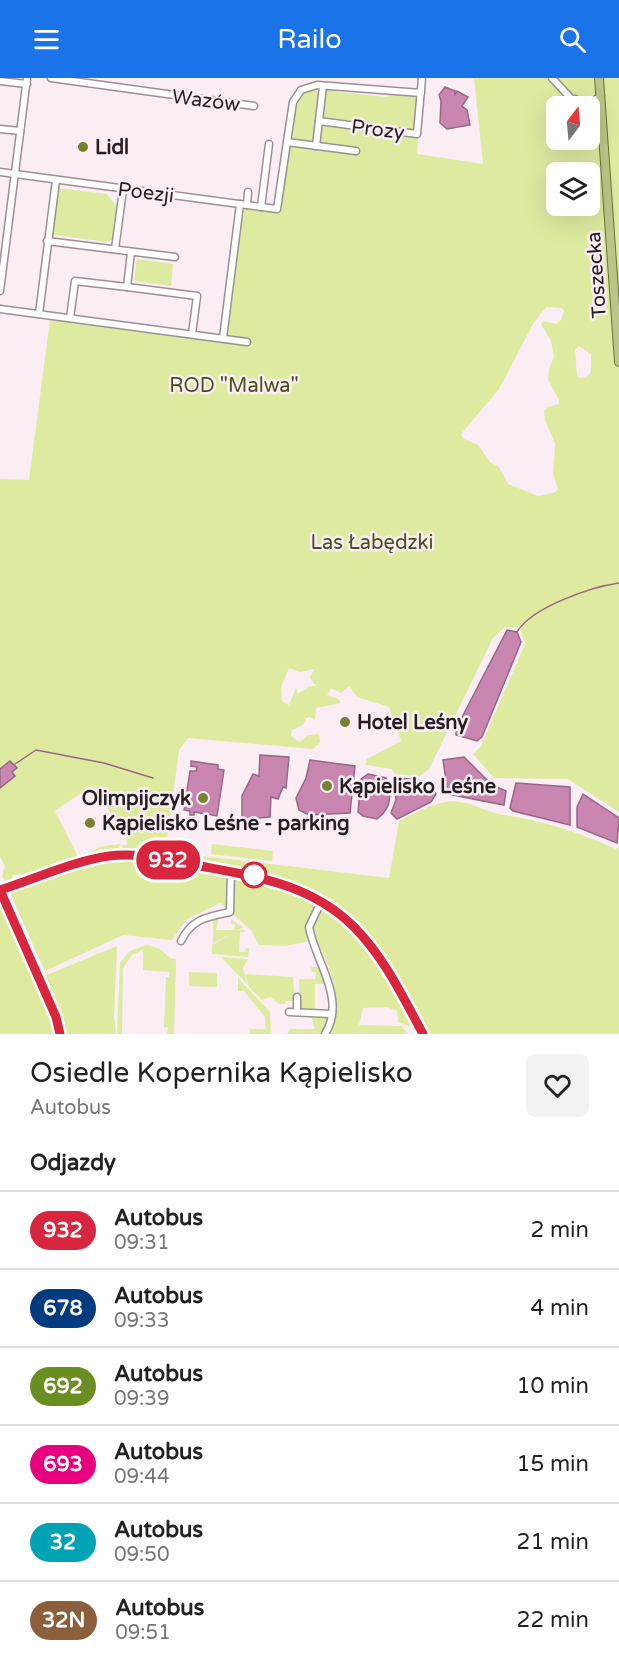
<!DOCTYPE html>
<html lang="pl">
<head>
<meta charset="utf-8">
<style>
  :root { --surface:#fff; --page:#f2f2f2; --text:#222; --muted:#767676; --line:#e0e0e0; --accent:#1a73e8 }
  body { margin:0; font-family:"Varela Round",sans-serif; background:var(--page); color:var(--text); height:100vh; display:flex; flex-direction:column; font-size:22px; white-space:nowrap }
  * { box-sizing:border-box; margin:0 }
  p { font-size:20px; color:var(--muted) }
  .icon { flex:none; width:33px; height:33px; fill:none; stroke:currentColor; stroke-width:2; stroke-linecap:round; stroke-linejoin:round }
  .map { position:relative; height:956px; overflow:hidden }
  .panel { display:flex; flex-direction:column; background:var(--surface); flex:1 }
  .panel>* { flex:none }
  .badge { padding:0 12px; border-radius:20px; font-size:21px; line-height:39px }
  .needle { width:39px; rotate:16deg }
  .buttons { position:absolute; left:546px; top:18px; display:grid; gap:12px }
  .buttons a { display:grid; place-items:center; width:54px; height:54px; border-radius:9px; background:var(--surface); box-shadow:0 6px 24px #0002; font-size:30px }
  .map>.badge { position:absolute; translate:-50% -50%; box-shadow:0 0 0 3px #fff }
  h2 { padding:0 30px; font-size:22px; line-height:54px }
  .round { display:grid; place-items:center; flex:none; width:63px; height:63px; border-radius:9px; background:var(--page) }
  .headline { display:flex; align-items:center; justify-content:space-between; height:102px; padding:0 30px }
  h1 { font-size:28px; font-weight:600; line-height:45px }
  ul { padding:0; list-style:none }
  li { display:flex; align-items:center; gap:18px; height:78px; padding:0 30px; border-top:2px solid var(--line) }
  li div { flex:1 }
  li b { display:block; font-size:22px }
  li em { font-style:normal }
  li .badge { min-width:66px; font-weight:700; text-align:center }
  header { display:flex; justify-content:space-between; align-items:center; height:78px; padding:0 30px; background:var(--accent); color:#fff; font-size:27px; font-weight:600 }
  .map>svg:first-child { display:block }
  .green { fill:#ddeaa0; fill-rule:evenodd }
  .water { fill:#c986b0; stroke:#986785; stroke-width:1.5 }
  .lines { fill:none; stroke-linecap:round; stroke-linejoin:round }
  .stream { stroke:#986785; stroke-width:1.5 }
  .minor-casing { stroke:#9b8f96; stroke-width:9 }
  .major-casing { stroke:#6a7232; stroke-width:10 }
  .minor { stroke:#fff; stroke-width:6 }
  .major { stroke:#bcc589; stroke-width:8 }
  .line-casing { stroke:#fff; stroke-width:14 }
  .line { stroke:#d7263d; stroke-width:9 }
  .poi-dot { fill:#778230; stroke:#faedf4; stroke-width:2 }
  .stop-dot { fill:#fff; stroke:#d7263d; stroke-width:3 }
  .labels { text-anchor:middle; stroke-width:5; stroke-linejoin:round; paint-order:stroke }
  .street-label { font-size:20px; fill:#241f22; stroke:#faedf4 }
  .poi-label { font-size:20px; font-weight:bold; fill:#241f22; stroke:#faedf4; text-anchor:start }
  .park-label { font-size:20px; fill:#49511a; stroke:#faedf4 }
</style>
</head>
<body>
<header><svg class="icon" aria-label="menu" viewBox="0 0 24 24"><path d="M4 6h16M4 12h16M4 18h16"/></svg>Railo<svg class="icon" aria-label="search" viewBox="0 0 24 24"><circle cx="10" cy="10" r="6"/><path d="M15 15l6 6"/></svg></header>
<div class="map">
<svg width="619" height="956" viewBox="0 0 619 956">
  <rect width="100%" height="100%" fill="#faedf4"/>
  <g class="green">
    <path d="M474,0H619V734L568,701L494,700L473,676L481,668L525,566L520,549H505L493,560L429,691L420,698L395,696L392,691L365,687L367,681L401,663L389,629L357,619L349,608L341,615L331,610L327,617L338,621L341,625L316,630L315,643L310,639L306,640L303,647L292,652L291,658L300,664L308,657L319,656L320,664L313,671L188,660L179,672L166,770L194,777L389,800L399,743C414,736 429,727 445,724C466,720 484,734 503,737C544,743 578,754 616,771L619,769V956H429L382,875L361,861L376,882L418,956L413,949L398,944L397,933L387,929L363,930L359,947L401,948L408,956H329C341,926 335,902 322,872L319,873L315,862L285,868L259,867L251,852L220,825L186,842L172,862L123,857L45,893L10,815L24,807L122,777V767H127L126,756L91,708L55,733L78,779L103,768L120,766L118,774L37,798L30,795L13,797L9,807L2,799L5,788L0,779V401L29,402L50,242L176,259H227L243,129L280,134L293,24L307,8L337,9V14L388,19L389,13L421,15L417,76L483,86ZM556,28H590V62H556ZM332,40L406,50V54L331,44ZM556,94H590V128H556ZM546,229L562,230L564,233L561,242L556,246L543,243L541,246L551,263L554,279L549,291L548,301L559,322V326L548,329L544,333L545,342L555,365L553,396L558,411L554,415L538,418L508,406L499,389L490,384L478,367L464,361L461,356L499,311L533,246ZM579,268L591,276V294L586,300L577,299L575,272ZM289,590L300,594L314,591L310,600L316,608H310L298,616L296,610L289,627L282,623L281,609Z"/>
    <polygon points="58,110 107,116 117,129 113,161 107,164 54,157 52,154"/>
    <polygon points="137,181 173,186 171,208 134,203"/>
    <polygon points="212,766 273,773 272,783 211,776"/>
    <polygon points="0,821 49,932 56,956 0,956"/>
    <polygon points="219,840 216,852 234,852 235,846 231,846 231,841 243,849 236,853 243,851 246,854 240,854 239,874 245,874 246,870 249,870 248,879 212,876 212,867 235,854 213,865 213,841"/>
    <polygon points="147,867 160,871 170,880 176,881 174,956 167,956 168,949 164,949 166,899 169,899 169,894 143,892 143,872 132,877 123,890 122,956 117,956 120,885 130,873"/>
    <polygon points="117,868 114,938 116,956 66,956 65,945 44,898"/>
    <polygon points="221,879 248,881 243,890 247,906"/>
    <polygon points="311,889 319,889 326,906 315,906 315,933 299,930 299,901 315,901 316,894 312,894"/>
    <polygon points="189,894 217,895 217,909 189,908"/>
    <polygon points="245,896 293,899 295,923 286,923 285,926 279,926 270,919 262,922 249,909"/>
    <polygon points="238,900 270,934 271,956 250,956 250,951 265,951 265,939 244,913 238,913"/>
    <polygon points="311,937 328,937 321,956 287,956 290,951 315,951"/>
  </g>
  <g class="water">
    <polygon points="445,9 455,13 455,16 457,13 468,19 462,28 467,32 470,47 447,51 440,45 441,23 439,17"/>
    <polygon points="507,552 517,554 521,564 482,659 477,663 456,657 456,651"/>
    <polygon points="260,677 289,679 286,710 283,709 278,721 271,719 270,739 242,741 242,718 253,696 259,698"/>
    <polygon points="464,679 492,707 506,713 504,727 448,716 443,682"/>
    <polygon points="310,682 355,688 350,735 309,737 299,732 296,720 306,700"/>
    <polygon points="10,683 17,690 12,694 15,698 0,710 0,691"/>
    <polygon points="191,683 218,687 218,691 224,692 217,738 194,734 194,737 190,737 190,733 184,732 190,693 196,693 197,689 191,688"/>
    <path d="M368,696L386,700C392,716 392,730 377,741L363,738L358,734L361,701Z"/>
    <polygon points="401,700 430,704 436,716 431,724 397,741 391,735 396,722 395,705"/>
    <polygon points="516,705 570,709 570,747 513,733 510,730"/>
    <polygon points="583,716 619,740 617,765 577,749 577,729"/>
  </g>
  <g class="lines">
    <g class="stream">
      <path d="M517,554C532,529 591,509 619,505"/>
      <polyline points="15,686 36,672 104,685 153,700"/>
    </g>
    <defs>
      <g id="minor">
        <polyline points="51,0 254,28"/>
        <polyline points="552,0 578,28"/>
        <polyline points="0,3 27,6"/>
        <polyline points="575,21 587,28"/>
        <polyline points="586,28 601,18"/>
        <polyline points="590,30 602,39"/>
        <polyline points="590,42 603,62"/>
        <polyline points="319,43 417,56 422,0"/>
        <polyline points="0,51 20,53"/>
        <polyline points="287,64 356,73"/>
        <polyline points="316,68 323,8"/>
        <polyline points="0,94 277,131 293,24 301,12 317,7 421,15"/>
        <polyline points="247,127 248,114"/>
        <polyline points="261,129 269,66"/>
        <polyline points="47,163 175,179"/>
        <polyline points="115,171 123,112"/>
        <polyline points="127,209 197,218 192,256"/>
        <polyline points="0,213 27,0"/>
        <polyline points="0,231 247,264"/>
        <polyline points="39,236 56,102"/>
        <polyline points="70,240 75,203 127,209 131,174"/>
        <polyline points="223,260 240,126"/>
        <path d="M0,812C34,801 74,783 109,778C137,775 164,781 191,786C250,797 309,804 354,849C384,879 402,919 423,956"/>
        <polyline points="0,812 56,939 60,956"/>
        <path d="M321,824L309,849C315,883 347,921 325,956"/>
        <path d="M181,863C192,841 206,839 230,834L231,793"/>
        <polyline points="289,934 331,936"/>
        <polyline points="297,934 297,919"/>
      </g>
      <polyline id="major" points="599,0 619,284"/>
    </defs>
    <use href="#minor" class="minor-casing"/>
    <use href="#major" class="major-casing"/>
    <use href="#minor" class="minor"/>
    <use href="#major" class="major"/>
  </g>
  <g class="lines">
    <defs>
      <path id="line" d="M60,956L56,939L0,812C35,801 73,783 109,778C138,774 167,782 195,787C253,798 310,805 354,849C384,879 403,919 423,956"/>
    </defs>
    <use href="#line" class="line-casing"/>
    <use href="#line" class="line"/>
  </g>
  <g class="poi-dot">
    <circle cx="83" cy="69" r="6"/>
    <circle cx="345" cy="644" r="6"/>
    <circle cx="327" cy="708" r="6"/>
    <circle cx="203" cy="720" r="6"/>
    <circle cx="90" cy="745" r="6"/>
  </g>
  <circle class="stop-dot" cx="254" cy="797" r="12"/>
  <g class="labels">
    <g class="street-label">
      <text transform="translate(206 22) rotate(7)" y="7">Wazów</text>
      <text transform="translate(378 51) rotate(7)" y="7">Prozy</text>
      <text transform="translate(146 114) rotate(7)" y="7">Poezji</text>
      <text transform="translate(596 197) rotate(-94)" y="7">Toszecka</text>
    </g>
    <g class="poi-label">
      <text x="95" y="76">Lidl</text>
      <text x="357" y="651">Hotel Leśny</text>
      <text x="339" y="715">Kąpielisko Leśne</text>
      <text x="191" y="727" text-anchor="end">Olimpijczyk</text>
      <text x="102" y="752">Kąpielisko Leśne - parking</text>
    </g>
    <g class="park-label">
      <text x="234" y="314">ROD "Malwa"</text>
      <text x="372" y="471">Las Łabędzki</text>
    </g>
  </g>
</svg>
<div class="buttons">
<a><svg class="needle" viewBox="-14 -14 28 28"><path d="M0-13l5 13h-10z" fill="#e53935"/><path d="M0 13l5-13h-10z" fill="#767676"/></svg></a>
<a><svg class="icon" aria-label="layers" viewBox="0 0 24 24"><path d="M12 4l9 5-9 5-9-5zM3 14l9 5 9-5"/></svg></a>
</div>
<b class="badge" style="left:168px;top:782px;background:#d7263d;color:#fff">932</b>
</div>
<section class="panel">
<div class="headline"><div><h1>Osiedle Kopernika Kąpielisko</h1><p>Autobus</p></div><a class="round"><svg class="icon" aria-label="heart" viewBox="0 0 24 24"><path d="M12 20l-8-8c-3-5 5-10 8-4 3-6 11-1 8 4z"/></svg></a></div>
<h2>Odjazdy</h2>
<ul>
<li><span class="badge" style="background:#d7263d;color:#fff">932</span><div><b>Autobus</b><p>09:31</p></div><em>2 min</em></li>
<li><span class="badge" style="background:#003b80;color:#fff">678</span><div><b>Autobus</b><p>09:33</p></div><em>4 min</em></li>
<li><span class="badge" style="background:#6b8e23;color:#fff">692</span><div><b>Autobus</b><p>09:39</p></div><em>10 min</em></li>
<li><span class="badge" style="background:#e6007e;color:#fff">693</span><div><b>Autobus</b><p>09:44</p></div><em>15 min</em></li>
<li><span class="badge" style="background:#00a3b4;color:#fff">32</span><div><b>Autobus</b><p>09:50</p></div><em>21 min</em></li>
<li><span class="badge" style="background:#8b5e3c;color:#fff">32N</span><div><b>Autobus</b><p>09:51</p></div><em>22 min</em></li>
</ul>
</section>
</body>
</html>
